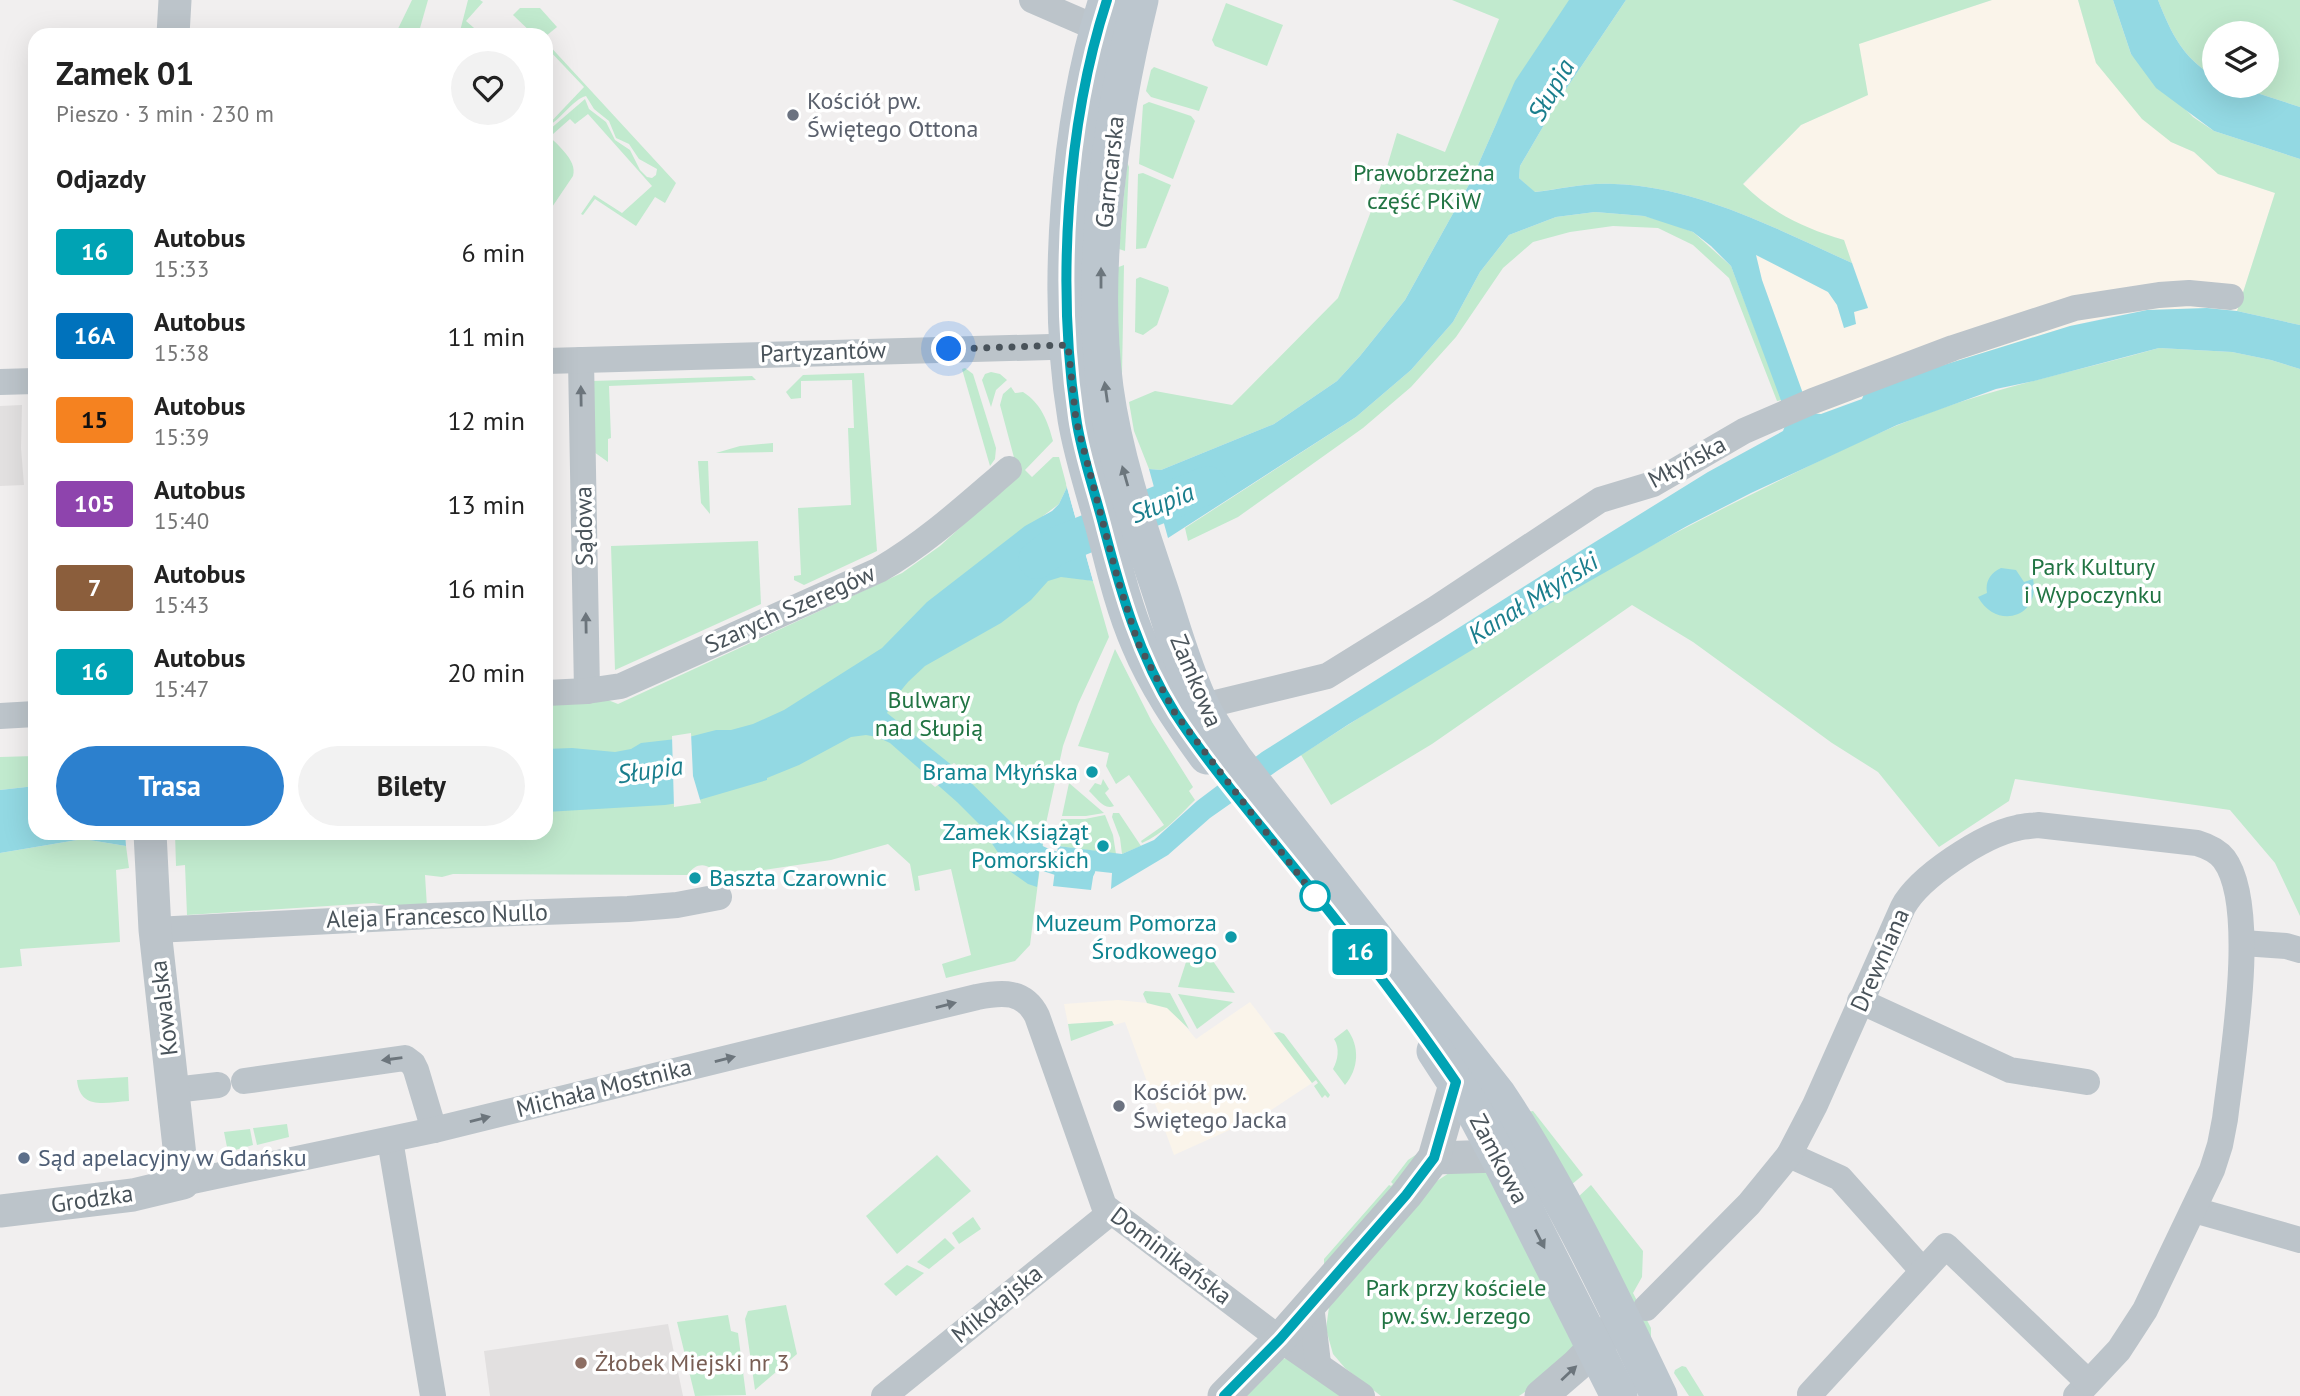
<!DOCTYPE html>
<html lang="pl">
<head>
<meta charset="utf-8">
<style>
  :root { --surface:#fff; --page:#f2f2f2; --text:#222; --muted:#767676; --accent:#2c80ce }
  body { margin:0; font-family:"PT Sans",sans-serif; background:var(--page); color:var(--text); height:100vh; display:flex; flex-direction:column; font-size:26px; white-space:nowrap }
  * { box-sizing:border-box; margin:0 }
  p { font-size:23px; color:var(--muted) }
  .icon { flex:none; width:38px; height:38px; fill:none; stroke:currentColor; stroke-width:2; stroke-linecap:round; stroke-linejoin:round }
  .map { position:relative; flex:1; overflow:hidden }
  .sheet { position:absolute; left:28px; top:28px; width:525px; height:812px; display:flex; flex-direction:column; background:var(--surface); border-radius:21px; box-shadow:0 7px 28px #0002 }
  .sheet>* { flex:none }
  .badge { padding:0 14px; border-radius:5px; font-size:24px; line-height:46px }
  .buttons { position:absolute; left:2202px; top:21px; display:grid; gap:14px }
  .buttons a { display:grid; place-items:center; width:77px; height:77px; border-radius:50%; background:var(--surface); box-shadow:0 7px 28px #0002; font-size:35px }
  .you { position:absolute; width:35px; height:35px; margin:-18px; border:5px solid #fff; border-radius:50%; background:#1a73e8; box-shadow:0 0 0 10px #1a73e833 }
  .map>.badge { position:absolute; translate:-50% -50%; box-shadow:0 0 0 4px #fff }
  h2 { padding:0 28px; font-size:26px; line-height:63px }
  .round { display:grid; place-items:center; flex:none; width:74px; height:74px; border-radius:37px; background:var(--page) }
  .summary { display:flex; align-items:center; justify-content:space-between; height:119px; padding:0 28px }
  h1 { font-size:33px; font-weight:700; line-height:52px }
  .primary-button { display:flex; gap:14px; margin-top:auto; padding:14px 28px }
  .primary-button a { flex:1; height:80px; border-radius:42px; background:var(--accent); color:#fff; font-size:28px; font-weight:700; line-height:80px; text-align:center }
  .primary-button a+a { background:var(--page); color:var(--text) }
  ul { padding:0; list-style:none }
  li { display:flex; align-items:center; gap:21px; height:84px; padding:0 28px }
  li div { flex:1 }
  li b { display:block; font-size:26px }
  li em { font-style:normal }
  li .badge { min-width:77px; font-weight:700; text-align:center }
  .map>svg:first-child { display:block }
  .commercial { fill:#faf4ea }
  .education { fill:#e2e0e0 }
  .green { fill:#c1eace }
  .water { fill:#93d9e3 }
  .pier { fill:#f1efef }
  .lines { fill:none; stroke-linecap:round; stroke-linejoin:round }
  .canal { stroke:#93d9e3; stroke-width:23 }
  .river { stroke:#93d9e3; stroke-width:38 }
  .minor { stroke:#bcc4ca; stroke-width:26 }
  .tertiary { stroke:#bcc4ca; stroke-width:33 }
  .secondary { stroke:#bcc6ce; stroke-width:37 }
  .oneway { fill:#6c767d }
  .oneway2 { fill:#6c757c }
  .line-casing { stroke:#fff; stroke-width:16 }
  .line { stroke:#00a3b4; stroke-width:10 }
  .walk { stroke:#49535a; stroke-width:7; stroke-dasharray:0 12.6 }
  .worship-dot { fill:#6b7280; stroke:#fff; stroke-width:2.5 }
  .culture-dot { fill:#0f9aa8; stroke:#fff; stroke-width:2.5 }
  .stop-dot { fill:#fff; stroke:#00a3b4; stroke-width:3.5 }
  .service-dot { fill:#5c6f8a; stroke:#fff; stroke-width:2.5 }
  .education-dot { fill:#8d6e63; stroke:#fff; stroke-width:2.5 }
  .labels { text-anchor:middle; stroke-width:7; stroke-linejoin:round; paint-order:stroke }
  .worship-label { font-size:24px; fill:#5b616d; stroke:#fff; text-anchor:start }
  .street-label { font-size:24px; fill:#49535a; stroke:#fff }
  .park-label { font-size:24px; fill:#217443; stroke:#fff }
  .culture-label { font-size:24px; fill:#0d838f; stroke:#fff; text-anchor:end }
  .service-label { font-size:24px; fill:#4e5e75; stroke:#fff; text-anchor:start }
  .education-label { font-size:24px; fill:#785e54; stroke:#fff; text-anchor:start }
  .water-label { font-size:26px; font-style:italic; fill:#1a7e8d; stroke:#fff }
</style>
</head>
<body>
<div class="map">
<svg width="2300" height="1396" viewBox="0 0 2300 1396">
  <rect width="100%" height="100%" fill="#f1efef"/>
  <g class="commercial">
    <polygon points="1992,0 2078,0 2096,63 2171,142 2194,152 2218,174 2275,193 2237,311 2207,308 2147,310 2108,317 2070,326 1919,374 1821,414 1810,414 1762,280 1756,254 1828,292 1837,305 1844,328 1854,312 1868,307 1844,240 1804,228 1770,207 1743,185 1801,125 1868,95 1858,44"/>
    <polygon points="1118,1000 1147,1003 1167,1008 1176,1015 1196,1039 1250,1002 1312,1083 1265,1114 1174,1155 1125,1022 1114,1025 1112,1021 1068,1024 1064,1004"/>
  </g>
  <g class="education">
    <polygon points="22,405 21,448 24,485 0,486 0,406"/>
    <polygon points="668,1324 683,1396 490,1396 484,1351"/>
  </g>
  <g class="green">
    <polygon points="412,0 428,0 418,35 395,35"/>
    <polygon points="468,0 480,0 483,2 466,21 481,34 459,35"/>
    <polygon points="1452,0 1573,0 1497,122 1471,181 1405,300 1360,356 1337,381 1274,424 1161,470 1149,469 1134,431 1129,402 1155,391 1232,405 1338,298 1384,177 1397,133 1445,152 1499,19"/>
    <path d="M1626,0H1992L1859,44L1868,95L1801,125L1743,184C1773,214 1804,228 1844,240L1852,263C1776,229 1699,187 1614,184C1587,182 1561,189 1534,192L1519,178L1520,166L1558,101Z"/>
    <polygon points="2078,0 2113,0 2131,54 2193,117 2214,131 2300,159 2300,325 2237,311 2275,193 2218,174 2194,152 2171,142 2142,119 2096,63"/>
    <path d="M2158,0H2300V107L2235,86H2266V33H2214V77C2182,56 2172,35 2158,0Z"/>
    <polygon points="1226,3 1283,25 1267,66 1215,46 1212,40"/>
    <polygon points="520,8 540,8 557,27 546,36 534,35 513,15"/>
    <path d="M546,42L676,183L665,203L655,197L636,226L595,199L583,215L581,214L594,195L622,213L652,186L588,114L575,124L570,119L553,134L549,130L585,99L589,109L606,122L615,140L630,150L640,170L647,177L652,178L656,175L657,169L639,159L629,144L616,138L609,121L594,109L586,96C573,99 559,122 546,127L584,87L546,47Z"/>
    <polygon points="1154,67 1208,87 1199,111 1151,97 1146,91 1151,70"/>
    <polygon points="1149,102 1191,116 1195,121 1173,179 1139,164 1143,105"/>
    <path d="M546,133C556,144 578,160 573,176L546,216Z"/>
    <polygon points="1127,162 1129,167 1125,251 1119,249"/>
    <polygon points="1143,173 1171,185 1146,248 1136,249 1138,174"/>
    <polygon points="1595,212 1644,216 1670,223 1693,232 1731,266 1782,400 1777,401 1729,278 1693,245 1658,228 1613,226 1570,232 1533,242 1503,268 1456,337 1411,387 1363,428 1238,517 1188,541 1185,528 1356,417 1411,370 1453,322 1480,272 1509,235 1556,217"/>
    <polygon points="1124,265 1122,374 1118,378 1116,268"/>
    <polygon points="1140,277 1168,287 1169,291 1157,325 1143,335 1135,332 1136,279"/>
    <path d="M2159,348L2232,352L2271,360L2300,369V916L2275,863L2230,810L2015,779L2009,801L1939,847L1878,772L1832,743L1693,642L1632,605L1432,744L1331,805L1301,755C1440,665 1584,578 1732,504C1798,472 1865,436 1934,411C2007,384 2084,370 2159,348Z"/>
    <polygon points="965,368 973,374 996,448 995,459 990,466 962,369"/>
    <polygon points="991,372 1000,374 1007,380 996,390 991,407 982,380 985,374"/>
    <polygon points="864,373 877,551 804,585 794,580 794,576 801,575 798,508 851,505 848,428 854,428 852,380 801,381 801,398 791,399 786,392 803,375"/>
    <polygon points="752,376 756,380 609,386 611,438 608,439 608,462 594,452 592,381"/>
    <path d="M1011,387L1015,393L1023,392C1041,403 1048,422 1053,441L1025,470L1032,477L1053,457H1059L1067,487L1059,504L1043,516L1071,577L1093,581L1109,637L1078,704L1063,746L1045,828L1030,945L1015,961L946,978L942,964L971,955L951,869L918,876L920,890L915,891L910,864L888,844L831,860L723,876H716C710,862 695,862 688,875L453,874L442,877L425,875L427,907L400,908L374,903L187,915L185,865L176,866L175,833H546V699L608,700L618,704L902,573L940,546L998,493L1016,465L1000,405L1003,394Z"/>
    <polygon points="773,443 773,452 716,453 740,446"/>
    <polygon points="698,461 708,461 710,514 701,503"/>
    <polygon points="758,541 761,604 615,670 611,546"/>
    <path d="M1115,649L1152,722L1193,787L1189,791L1195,800C1179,816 1163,834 1142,843L1141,841L1164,825L1129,775L1116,784L1106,766L1109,753L1078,746Z"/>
    <polygon points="35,756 35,786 0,790 0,757"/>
    <path d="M1103,779L1109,789L1105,793L1114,806C1104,811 1096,797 1089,791L1095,783L1101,785Z"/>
    <polygon points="1069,783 1104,813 1086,816 1062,816"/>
    <polygon points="1113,813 1119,813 1141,846 1122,854 1120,838 1112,817"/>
    <polygon points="1105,815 1113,835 1116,854 1058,846 1061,819 1085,819"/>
    <polygon points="83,839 126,846 129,868 116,870 120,942 20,949 22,966 0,968 0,853"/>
    <polygon points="1208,959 1213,961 1235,993 1178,987 1186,962 1199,965"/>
    <polygon points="1145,991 1170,993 1189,1029 1167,1008 1147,1003 1143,994"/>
    <polygon points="1178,994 1233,1002 1197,1029"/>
    <polygon points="1112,1021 1114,1025 1071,1041 1068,1024"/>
    <path d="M1347,1029C1360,1046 1359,1069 1345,1085L1333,1069C1338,1060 1340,1048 1334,1039Z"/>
    <polygon points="1279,1032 1284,1034 1330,1095 1328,1098 1325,1095 1322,1098 1314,1086 1318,1083 1316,1080 1312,1083 1274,1033"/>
    <path d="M128,1077L129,1101C106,1102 80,1111 77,1080Z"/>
    <polygon points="1533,1111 1583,1175 1571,1185 1527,1112"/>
    <polygon points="287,1124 289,1137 257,1145 253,1128"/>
    <polygon points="250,1129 253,1145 228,1152 224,1132"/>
    <polygon points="1420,1152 1410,1170 1324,1265 1324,1259 1389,1185 1391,1186 1393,1184 1391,1182 1408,1160"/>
    <polygon points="937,1155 971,1191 897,1254 866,1216"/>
    <polygon points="1487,1164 1582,1345 1557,1370 1519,1396 1381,1396 1345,1368 1333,1354 1326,1329 1329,1307 1437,1181 1452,1171"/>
    <polygon points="1591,1185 1643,1251 1642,1277 1633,1293 1651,1328 1651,1340 1577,1198"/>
    <polygon points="973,1217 981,1229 959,1244 952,1233"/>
    <polygon points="945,1238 955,1248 929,1269 917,1262"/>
    <polygon points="907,1265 924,1273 896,1296 884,1284"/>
    <polygon points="786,1305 797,1354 755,1390 745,1319 748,1311"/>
    <polygon points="728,1315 731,1331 738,1333 746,1395 695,1396 677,1322"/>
    <polygon points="1287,1358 1343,1396 1240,1396 1281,1359"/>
    <polygon points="1682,1366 1686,1367 1704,1396 1689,1396 1674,1373 1675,1370"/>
  </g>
  <g class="water">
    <path d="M1569,0H1626L1558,101L1520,166L1519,178L1535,192C1561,189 1587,182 1614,184C1699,187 1776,229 1852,263L1868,308L1854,312L1856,324L1844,328L1837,305L1828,292L1756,255L1762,280L1810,413L1821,414L1862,399L1866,389L2070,326L2147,310L2207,308L2237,311L2300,325V369L2271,360L2232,352L2159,348L2034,381L1996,389L1897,425L1751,493L1687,526L1535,612L1349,724L1277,771L1210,818L1168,855L1111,889L1112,873L1094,871L1091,890L1053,886L1058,846L1122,854L1154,840L1197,801L1262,752L1574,555L1708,472L1783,431L1786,423L1789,422L1731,266L1711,246L1693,232L1644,216L1595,212L1556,217L1509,235L1480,272L1453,322L1411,370L1356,417L1168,538L1149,469L1161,470L1274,424L1337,381L1360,356L1405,300L1471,181L1515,81Z"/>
    <path d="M2113,0H2158C2172,35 2182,56 2214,77V86H2235L2300,107V159L2214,131L2156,88L2131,54Z"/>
    <polygon points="1067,487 1093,581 1061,577 1048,581 1031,600 1001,623 925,666 908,682 894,699 887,713 959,771 1019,830 1028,838 1043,842 1037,887 1028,884 1011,872 979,824 957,802 890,743 877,737 866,735 851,737 799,765 767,778 767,780 699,800 665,805 546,812 546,749 572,748 615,752 631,749 641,743 685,738 716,730 731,730 753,724 784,710 882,648 927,602 1025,526 1052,511 1059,504"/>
    <path d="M2001,568L2016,570L2024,582L2033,579C2041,617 1997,631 1978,597L1987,593C1985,582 1990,573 2001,568Z"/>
    <polygon points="35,786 35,833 125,833 126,846 83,839 0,853 0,790"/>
  </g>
  <g class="pier">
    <polygon points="1066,484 1071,486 1097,580 1094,584"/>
    <polygon points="691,733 693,776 701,803 674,807 672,736"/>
    <polygon points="954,763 962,769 935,787 928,781"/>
  </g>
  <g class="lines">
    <path class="canal" d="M1016,842C1036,859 1058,866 1084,869"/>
    <polyline class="river" points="1037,560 1054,547 1208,485"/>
    <g class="minor">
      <polyline points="1032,0 1115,36"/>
      <polyline points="581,360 587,691"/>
      <polyline points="546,361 1085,346"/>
      <polyline points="0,382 35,381"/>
      <path d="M546,693L587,691L621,686L879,570C927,542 967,505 1009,469"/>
      <polyline points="1187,710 1327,676 1435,609 1600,500 1653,484 1744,431 1813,401 1953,348 2075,308 2159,295 2189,293 2231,297"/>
      <polyline points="0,716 35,714"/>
      <polyline points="155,930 431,916 628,909 677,905 719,897"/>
      <polyline points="2243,943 2286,946 2300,950"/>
      <polyline points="1860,1001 2010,1070 2087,1082"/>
      <polyline points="244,1081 405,1058 413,1064 416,1070 434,1130"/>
      <polyline points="174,1090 218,1085"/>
      <polyline points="390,1140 433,1396"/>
      <polyline points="1789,1155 1840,1178 1922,1270"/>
      <path d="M183,1183L434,1130L977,997C1002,992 1024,990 1037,1016L1104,1206L1280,1339L1362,1396"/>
      <polyline points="2194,1210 2300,1240"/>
      <polyline points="1311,1305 1318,1363"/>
      <path d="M1646,1308L1749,1204L1789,1155L1815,1105L1903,907C1919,877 1983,835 2017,828C2024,826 2031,826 2038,825L2197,843C2207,846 2217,850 2224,859C2259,906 2232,1060 2225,1119L2220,1145L2212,1170L2145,1310L2119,1350L2076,1396"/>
      <polyline points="1810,1394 1946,1246 2088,1382"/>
      <polyline points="884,1396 1110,1213"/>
    </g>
    <g class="tertiary">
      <polyline points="173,35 175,0"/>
      <polyline points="1434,1158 1498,1156 1522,1161"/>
      <polyline points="0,1211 133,1195 183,1183 155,930 150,833"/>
      <polyline points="1224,1396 1280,1339 1406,1195 1434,1158 1456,1081"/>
      <polyline points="1541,1396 1577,1365 1613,1328"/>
    </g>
    <g class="secondary">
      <path d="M1107,0C1068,121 1055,293 1076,419C1082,455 1094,491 1104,527C1114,566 1123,606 1139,643C1156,684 1181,720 1207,756"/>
      <path d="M1140,0C1111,120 1089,265 1105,388C1114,455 1137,522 1159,587C1172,626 1183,668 1201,706C1210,725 1223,742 1235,760L1498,1095C1561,1189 1610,1294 1659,1396"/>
      <polyline points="1435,1051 1474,1111 1498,1156 1619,1396"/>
    </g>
  </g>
  <defs><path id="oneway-solid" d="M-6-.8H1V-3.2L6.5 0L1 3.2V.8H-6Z" transform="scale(1.75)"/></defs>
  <g class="oneway">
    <use href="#oneway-solid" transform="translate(1101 278) rotate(-90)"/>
    <use href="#oneway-solid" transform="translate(1106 392) rotate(-98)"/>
    <use href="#oneway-solid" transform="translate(1125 476) rotate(-106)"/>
    <use href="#oneway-solid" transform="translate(1540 1239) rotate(63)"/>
  </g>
  <g class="oneway2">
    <use href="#oneway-solid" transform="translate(581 396) rotate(-91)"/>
    <use href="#oneway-solid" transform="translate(586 623) rotate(-91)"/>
    <use href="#oneway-solid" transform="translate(946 1005) rotate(-14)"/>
    <use href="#oneway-solid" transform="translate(392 1059) rotate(172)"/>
    <use href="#oneway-solid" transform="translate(725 1059) rotate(-14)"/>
    <use href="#oneway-solid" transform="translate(480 1119) rotate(-14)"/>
    <use href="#oneway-solid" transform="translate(1569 1373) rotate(-43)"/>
  </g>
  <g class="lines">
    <defs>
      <path id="line" d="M1107,0C1066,126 1057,286 1076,417C1081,454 1095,492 1104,528C1121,593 1139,656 1175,713C1201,753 1232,791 1262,828C1329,910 1396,994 1456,1082L1434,1158L1406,1195L1280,1339L1224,1396"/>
    </defs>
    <use href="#line" class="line-casing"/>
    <use href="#line" class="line"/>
    <polyline class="walk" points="949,349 1068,345 1076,420 1118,580 1138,643 1175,713 1315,896"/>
  </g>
  <g class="worship-dot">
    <circle cx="793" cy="115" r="7"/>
    <circle cx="1119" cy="1106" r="7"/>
  </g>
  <g class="culture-dot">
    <circle cx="1092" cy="772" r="7"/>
    <circle cx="1103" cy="846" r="7"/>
    <circle cx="695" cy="878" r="7"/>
    <circle cx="1231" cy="937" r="7"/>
  </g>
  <circle class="stop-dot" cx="1315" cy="896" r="14"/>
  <circle class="service-dot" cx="24" cy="1158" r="7"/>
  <circle class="education-dot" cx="581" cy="1363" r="7"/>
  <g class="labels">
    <g class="worship-label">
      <text x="807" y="109">Kościół pw.<tspan x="807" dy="28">Świętego Ottona</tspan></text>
      <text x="1133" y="1100">Kościół pw.<tspan x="1133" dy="28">Świętego Jacka</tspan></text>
    </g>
    <g class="street-label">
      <text transform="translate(1110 172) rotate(-84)" y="8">Garncarska</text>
      <text transform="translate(823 352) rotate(-2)" y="8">Partyzantów</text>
      <text transform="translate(1687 462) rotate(-28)" y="8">Młyńska</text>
      <text transform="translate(584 526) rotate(-91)" y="8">Sądowa</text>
      <text transform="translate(790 609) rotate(-24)" y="8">Szarych Szeregów</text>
      <text transform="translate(1196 681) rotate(67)" y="8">Zamkowa</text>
      <text transform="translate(437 916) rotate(-2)" y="8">Aleja Francesco Nullo</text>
      <text transform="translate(1880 960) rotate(-66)" y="8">Drewniana</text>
      <text transform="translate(164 1008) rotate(-97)" y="8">Kowalska</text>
      <text transform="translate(604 1088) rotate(-14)" y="8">Michała Mostnika</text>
      <text transform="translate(1499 1159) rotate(62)" y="8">Zamkowa</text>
      <text transform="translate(92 1199) rotate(-8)" y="8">Grodzka</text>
      <text transform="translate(1171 1256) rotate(37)" y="8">Dominikańska</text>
      <text transform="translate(997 1304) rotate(-39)" y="8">Mikołajska</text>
    </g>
    <g class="park-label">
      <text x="1424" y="181">Prawobrzeżna<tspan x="1424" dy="28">część PKiW</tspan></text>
      <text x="2093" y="575">Park Kultury<tspan x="2093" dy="28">i Wypoczynku</tspan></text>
      <text x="929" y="708">Bulwary<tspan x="929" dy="28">nad Słupią</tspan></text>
      <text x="1456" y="1296">Park przy kościele<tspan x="1456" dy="28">pw. św. Jerzego</tspan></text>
    </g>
    <g class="culture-label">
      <text x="1078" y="780">Brama Młyńska</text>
      <text x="1089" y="840">Zamek Książąt<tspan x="1089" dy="28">Pomorskich</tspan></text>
      <text x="709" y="886" text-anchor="start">Baszta Czarownic</text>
      <text x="1217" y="931">Muzeum Pomorza<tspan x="1217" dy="28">Środkowego</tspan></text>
    </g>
    <g class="service-label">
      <text x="38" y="1166">Sąd apelacyjny w Gdańsku</text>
    </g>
    <g class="education-label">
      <text x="595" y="1371">Żłobek Miejski nr 3</text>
    </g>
    <g class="water-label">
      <text transform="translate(1551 90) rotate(-60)" y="9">Słupia</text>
      <text transform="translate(1162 503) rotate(-22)" y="9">Słupia</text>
      <text transform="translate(1533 598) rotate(-32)" y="9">Kanał Młyński</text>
      <text transform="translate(650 770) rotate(-8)" y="9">Słupia</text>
    </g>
  </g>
</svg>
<div class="buttons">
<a><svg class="icon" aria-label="layers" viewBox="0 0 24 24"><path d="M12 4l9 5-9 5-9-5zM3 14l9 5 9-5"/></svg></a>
</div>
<div class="you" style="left:949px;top:349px"></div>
<b class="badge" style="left:1360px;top:952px;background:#00a3b4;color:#fff">16</b>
<section class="sheet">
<div class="summary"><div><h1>Zamek 01</h1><p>Pieszo · 3 min · 230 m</p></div><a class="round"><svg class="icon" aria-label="heart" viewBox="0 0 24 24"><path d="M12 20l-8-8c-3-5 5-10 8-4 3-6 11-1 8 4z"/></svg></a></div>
<h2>Odjazdy</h2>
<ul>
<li><span class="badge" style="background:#00a3b4;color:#fff">16</span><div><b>Autobus</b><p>15:33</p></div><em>6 min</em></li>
<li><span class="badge" style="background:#0072bc;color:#fff">16A</span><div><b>Autobus</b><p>15:38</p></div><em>11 min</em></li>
<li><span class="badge" style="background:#f58220;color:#111">15</span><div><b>Autobus</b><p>15:39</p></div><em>12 min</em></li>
<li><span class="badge" style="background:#8e44ad;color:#fff">105</span><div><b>Autobus</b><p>15:40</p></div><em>13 min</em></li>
<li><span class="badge" style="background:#8b5e3c;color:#fff">7</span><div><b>Autobus</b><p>15:43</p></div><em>16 min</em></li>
<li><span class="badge" style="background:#00a3b4;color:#fff">16</span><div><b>Autobus</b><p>15:47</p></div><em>20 min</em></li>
</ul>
<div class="primary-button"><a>Trasa</a><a>Bilety</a></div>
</section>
</div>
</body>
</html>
